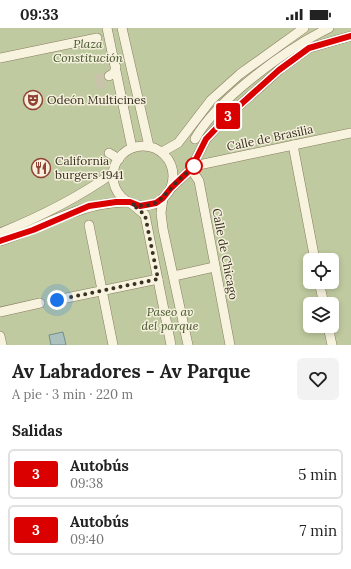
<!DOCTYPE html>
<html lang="es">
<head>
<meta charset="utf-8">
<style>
  :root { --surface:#fff; --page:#f2f2f2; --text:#222; --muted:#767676; --line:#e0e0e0 }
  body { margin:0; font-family:Lora,serif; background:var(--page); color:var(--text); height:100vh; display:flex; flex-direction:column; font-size:15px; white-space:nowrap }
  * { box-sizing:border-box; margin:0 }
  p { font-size:13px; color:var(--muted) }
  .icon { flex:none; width:22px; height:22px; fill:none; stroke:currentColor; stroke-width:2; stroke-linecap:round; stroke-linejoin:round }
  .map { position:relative; height:317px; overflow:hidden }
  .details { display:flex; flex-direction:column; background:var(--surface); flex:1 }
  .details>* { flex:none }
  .badge { padding:0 8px; border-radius:3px; font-size:14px; line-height:26px }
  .fabs { position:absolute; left:303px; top:225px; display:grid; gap:8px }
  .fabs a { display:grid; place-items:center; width:36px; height:36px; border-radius:6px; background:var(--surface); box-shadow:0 2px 6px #0003; font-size:20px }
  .you { position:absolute; width:20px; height:20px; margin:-10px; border:3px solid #fff; border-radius:50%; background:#1a73e8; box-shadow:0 0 0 6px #1a73e833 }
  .map>.badge { position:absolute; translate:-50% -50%; box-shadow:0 0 0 2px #fff }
  h2 { padding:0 12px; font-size:15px; line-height:36px }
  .round { display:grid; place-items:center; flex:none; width:42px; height:42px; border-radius:6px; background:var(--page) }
  .headline { display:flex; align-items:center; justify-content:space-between; height:68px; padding:0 12px }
  h1 { font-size:19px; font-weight:700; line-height:30px }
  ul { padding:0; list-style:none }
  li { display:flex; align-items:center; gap:12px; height:50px; margin:0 8px 6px; padding:0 4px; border:2px solid var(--line); border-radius:6px }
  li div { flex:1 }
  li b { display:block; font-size:15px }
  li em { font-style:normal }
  li .badge { min-width:44px; font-weight:700; text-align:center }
  .status { display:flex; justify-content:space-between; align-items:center; height:28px; padding:0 20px; background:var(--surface); direction:ltr }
  .status svg { height:11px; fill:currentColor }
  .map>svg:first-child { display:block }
  .green { fill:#bfcaa0; fill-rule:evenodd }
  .water { fill:#abc1be; stroke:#728f8c }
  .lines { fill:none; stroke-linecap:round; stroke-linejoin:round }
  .street-tunnel { stroke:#c8c3a9; stroke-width:9; stroke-dasharray:9 4.5; stroke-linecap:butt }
  .street-casing { stroke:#887b60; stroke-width:10 }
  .street { stroke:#f7f3de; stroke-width:9 }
  .line-casing { stroke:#fff; stroke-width:9 }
  .line { stroke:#db0000; stroke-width:6 }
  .walk { stroke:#3a3123; stroke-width:4; stroke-dasharray:0 7.2 }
  .stop-dot { fill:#fff; stroke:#db0000; stroke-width:2 }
  .labels { text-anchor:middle; stroke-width:3; stroke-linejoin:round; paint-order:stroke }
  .park-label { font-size:12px; font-style:italic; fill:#44552b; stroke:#f4f0db }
  .poi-label { font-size:12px; fill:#3a3123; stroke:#f4f0db; text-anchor:start }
  .street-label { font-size:12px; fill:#3a3123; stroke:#f4f0db }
</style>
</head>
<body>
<div class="status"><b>09:33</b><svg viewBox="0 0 49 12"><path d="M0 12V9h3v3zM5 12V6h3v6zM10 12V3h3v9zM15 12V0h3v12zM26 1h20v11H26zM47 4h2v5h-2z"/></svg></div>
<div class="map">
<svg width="351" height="317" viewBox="0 0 351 317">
  <rect width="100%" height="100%" fill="#ece7cb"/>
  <path class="green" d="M0,0H351V317H0ZM310,232H332V254H310ZM310,276H332V298H310Z"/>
  <polygon class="water" points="63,304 66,317 51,317 49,307"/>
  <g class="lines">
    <g class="street-tunnel">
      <polyline points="95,51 109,48"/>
      <polyline points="96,57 109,55"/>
    </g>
    <defs>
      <g id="street">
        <polyline points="107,0 132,120"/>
        <polyline points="122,0 149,118"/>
        <polyline points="0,30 97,10"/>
        <polyline points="109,48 114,45 116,39"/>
        <path d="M195,111C217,71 288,20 329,0"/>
        <polyline points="293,117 315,232"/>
        <circle cx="143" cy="148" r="30"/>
        <polyline points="162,124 178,115 211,72 240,46 304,0"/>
        <polyline points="109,125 119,131"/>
        <polyline points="194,138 351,105"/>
        <polyline points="191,141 199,153 230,317"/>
        <polyline points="171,160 191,141 206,111 230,86 279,42 309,20 351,8"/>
        <polyline points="163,170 161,185 163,201 188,317"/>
        <polyline points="133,177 145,187 171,317"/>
        <polyline points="89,197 113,317"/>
        <path d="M0,205C42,188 76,171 113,145"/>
        <path d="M0,213C44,199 82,173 130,174"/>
        <polyline points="174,248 214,239"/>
        <polyline points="319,254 324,276"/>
        <polyline points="57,272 158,251"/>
        <polyline points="0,284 40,275"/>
        <polyline points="328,298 332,317"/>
        <polyline points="0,308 2,317"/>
      </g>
    </defs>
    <use href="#street" class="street-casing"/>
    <use href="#street" class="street"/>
  </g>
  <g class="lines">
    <defs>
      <polyline id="line" points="0,213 33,202 89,178 116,174 130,174 140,178 156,175 163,170 171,160 191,141 206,111 230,86 279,42 309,20 351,8"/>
    </defs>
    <use href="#line" class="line-casing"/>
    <use href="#line" class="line"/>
    <path class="walk" d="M57,272L158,251L145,187L132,176C153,181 159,174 172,159C178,152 188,144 194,138"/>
  </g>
  <defs>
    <symbol id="theatre-ring" viewBox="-11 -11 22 22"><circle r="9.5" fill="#f4f0db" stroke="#924235" stroke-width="1.5"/><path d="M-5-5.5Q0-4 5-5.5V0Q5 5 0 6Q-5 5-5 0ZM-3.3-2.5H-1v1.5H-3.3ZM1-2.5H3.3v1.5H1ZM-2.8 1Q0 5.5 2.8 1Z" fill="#924235"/></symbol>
    <symbol id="restaurant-ring" viewBox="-11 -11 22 22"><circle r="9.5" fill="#f4f0db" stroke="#924235" stroke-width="1.5"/><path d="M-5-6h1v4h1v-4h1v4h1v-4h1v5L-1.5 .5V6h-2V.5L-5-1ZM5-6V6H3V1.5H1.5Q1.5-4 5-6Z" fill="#924235"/></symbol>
  </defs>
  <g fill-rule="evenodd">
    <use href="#theatre-ring" x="22" y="61" width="22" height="22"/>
    <use href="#restaurant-ring" x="30" y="129" width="22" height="22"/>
  </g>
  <circle class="stop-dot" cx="194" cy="138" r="8"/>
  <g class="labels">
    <g class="park-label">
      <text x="88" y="20">Plaza<tspan x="88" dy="14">Constitución</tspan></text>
      <text x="170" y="288">Paseo av<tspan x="170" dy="14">del parque</tspan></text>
    </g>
    <g class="poi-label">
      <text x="47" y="76">Odeón Multicines</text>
      <text x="55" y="137">California<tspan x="55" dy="14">burgers 1941</tspan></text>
    </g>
    <g class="street-label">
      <text transform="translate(270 110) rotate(-12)" y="4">Calle de Brasilia</text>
      <text transform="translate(225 226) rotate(79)" y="4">Calle de Chicago</text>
    </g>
  </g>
</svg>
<div class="fabs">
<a><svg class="icon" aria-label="locate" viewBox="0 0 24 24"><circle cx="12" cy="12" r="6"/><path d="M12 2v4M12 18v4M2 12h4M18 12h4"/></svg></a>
<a><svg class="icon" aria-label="layers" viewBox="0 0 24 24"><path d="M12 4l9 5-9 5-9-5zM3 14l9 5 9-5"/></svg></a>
</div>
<div class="you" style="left:57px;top:272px"></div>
<b class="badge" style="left:228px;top:88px;background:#db0000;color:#fff">3</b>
</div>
<section class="details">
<div class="headline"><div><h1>Av Labradores - Av Parque</h1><p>A pie · 3 min · 220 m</p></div><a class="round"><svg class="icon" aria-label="heart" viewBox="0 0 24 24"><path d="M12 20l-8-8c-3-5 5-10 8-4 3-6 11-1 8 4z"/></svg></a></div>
<h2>Salidas</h2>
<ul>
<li><span class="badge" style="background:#db0000;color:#fff">3</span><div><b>Autobús</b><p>09:38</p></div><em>5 min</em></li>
<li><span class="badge" style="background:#db0000;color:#fff">3</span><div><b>Autobús</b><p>09:40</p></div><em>7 min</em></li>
</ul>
</section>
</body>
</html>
